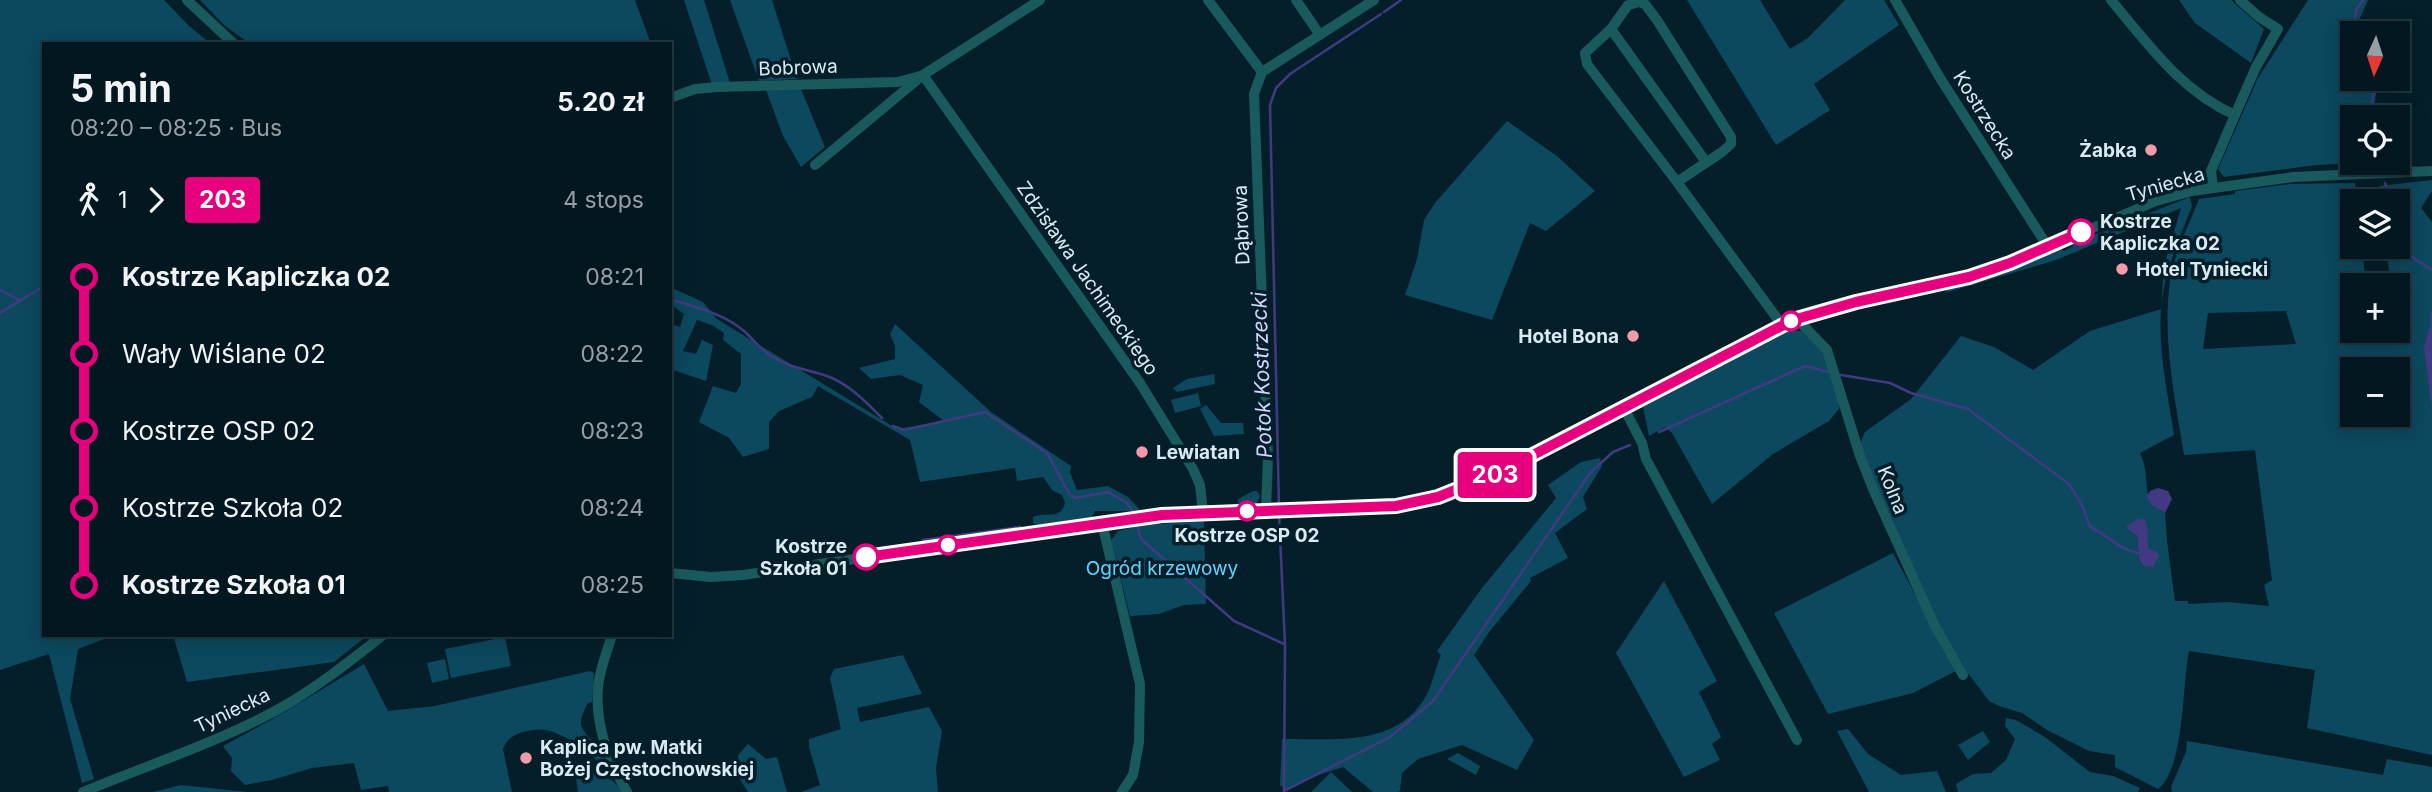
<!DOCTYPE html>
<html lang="en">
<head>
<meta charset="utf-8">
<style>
  :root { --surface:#031720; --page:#0d2029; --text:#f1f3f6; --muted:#979fa5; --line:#24363e }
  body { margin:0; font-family:Inter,sans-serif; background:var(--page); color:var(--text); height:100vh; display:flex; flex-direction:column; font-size:26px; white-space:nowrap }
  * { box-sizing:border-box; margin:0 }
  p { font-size:23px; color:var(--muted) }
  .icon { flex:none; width:38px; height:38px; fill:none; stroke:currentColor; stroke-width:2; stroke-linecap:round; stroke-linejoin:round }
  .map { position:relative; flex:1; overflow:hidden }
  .drawer { position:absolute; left:42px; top:42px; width:630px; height:595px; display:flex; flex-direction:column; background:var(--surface); border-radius:0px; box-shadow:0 4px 18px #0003,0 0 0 2px var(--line) }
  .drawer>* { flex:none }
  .badge { padding:0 14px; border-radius:5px; font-size:24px; line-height:46px }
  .needle { width:46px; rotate:183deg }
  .tools { position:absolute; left:2340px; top:21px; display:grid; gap:14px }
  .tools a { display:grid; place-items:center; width:70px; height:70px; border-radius:0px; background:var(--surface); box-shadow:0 4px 18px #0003,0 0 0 2px var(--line); font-size:35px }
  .map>.badge { position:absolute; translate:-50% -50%; box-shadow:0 0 0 4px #fff }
  .legs { display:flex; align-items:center; gap:10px; height:77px; padding:0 28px; font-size:23px }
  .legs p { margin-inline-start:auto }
  .overview { display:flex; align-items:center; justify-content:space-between; height:119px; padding:0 28px }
  h1 { font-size:38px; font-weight:700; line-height:52px }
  ul { padding:0 28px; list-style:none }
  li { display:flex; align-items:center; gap:24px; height:77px; font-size:26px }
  li i { display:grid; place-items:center; width:10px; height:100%; margin:0 9px; background:currentColor }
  li i::after { content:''; width:18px; height:18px; margin:-9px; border:5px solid; border-radius:50%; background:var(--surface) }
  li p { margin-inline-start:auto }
  li:first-child i { background:linear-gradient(#0000 50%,currentColor 0) }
  li:last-child i { background:linear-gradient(currentColor 50%,#0000 0) }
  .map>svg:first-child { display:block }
  .green { fill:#0c485e; fill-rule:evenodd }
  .water { fill:#413a82 }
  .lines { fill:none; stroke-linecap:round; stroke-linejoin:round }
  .stream { stroke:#413a82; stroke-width:2.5 }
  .minor { stroke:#195a5e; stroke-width:10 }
  .line-1-casing { stroke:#fff; stroke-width:16 }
  .line-1 { stroke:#e6007e; stroke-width:10 }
  .poi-dot { fill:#f39aa8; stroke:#041f2a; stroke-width:2.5 }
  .stop-1-dot { fill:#fff; stroke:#e6007e; stroke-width:3.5 }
  .labels { text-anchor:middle; stroke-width:7; stroke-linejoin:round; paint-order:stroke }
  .street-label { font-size:19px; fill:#daeaf2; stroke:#041f2a }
  .poi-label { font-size:19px; font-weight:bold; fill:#daeaf2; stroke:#041f2a; text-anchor:start }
  .stop-label { font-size:19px; font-weight:bold; fill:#daeaf2; stroke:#041f2a; text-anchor:start }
  .park-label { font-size:19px; fill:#64d1fd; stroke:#041f2a }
  .water-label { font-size:21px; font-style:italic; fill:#d3d4ff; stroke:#041f2a }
</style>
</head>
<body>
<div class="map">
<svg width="2432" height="792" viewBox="0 0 2432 792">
  <rect width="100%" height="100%" fill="#041f2a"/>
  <g class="green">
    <polygon points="0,0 164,0 188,25 211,44 44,44 44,635 114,635 78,649 70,699 94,779 82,783 49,654 0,670"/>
    <polygon points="200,0 635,0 651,44 250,44 224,25"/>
    <polygon points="684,0 704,0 730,83 712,85"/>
    <polygon points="730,0 772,0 797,79 759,81"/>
    <polygon points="1687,0 1760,0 1790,49 1808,38 1845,0 1884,0 1899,25 1814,84 1830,110 1776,145"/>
    <polygon points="2179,0 2231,0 2264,29 2251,63 2195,23"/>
    <polygon points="2308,0 2368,0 2359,20 2367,33 2352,33 2352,79 2378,79 2374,109 2376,117 2352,117 2352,163 2362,163 2317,165 2224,177 2218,169 2258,78"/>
    <polygon points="801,89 825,147 801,167 783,136 766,90"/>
    <polygon points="1507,121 1557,156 1595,191 1546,231 1530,223 1492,320 1405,295 1417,259 1424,220 1435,203"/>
    <path d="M2432,180V191L2421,208L2432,222V755L2307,728L2315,670L2189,651C2182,684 2185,768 2158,789L2115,767V755L2089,751L2047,730L2022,713L1999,706L1989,701L1967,672L1936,618L1884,506L1860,444L1865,432L1911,399L1961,336L1994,347L2033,370L2090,331L2161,309L2164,266L2181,208L2056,260L1945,293L1951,287L1993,276L2060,249L2064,251L2073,246V243L2190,197L2192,206C2179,240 2163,274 2161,310C2158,351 2168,394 2174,435L2140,453C2149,470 2144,488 2151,505L2165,513L2167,541L2175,601H2188V604L2228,602L2269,606L2264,585L2272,580L2255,450L2184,455C2175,398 2162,339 2170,281C2174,253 2189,225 2199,199L2235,194V191L2290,184L2355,183L2357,201H2352V247H2362L2366,285H2352V331H2398V285H2391L2386,247H2398V201H2381L2379,186ZM2286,311L2296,344L2203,349L2208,313ZM2352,369H2398V415H2352ZM2147,526L2146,540L2149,550L2143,566L2139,559L2137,535L2135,533Z"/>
    <path d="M670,287L703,302L717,319L897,429L944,421L919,402L923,385L900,375L871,379L859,368L895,359V346L890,334L895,324L991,412L1071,466L1070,472L1077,490L1108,486L1128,497L1141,511H1095L1092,517L1036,525L1033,523V517C1046,511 1060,521 1065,503L1062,495L1052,490L1043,477L1017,481L1015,468L920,482L910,440L818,386L812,397L779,411L769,422V449L743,457L729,438L699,422L713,386L736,393L741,384V354L723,340L724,333L712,325L697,320L683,351L696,354L702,340L713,345L706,381L670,369L674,350H670V324L680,327L684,314L670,304Z"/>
    <polygon points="1791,331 1803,331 1820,348 1827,360 1839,401 1839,409 1829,421 1773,454 1712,504 1672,433 1665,427 1649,436 1643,407 1779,334"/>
    <polygon points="1214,374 1215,384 1177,392 1173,388 1187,379"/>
    <polygon points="1198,393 1201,406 1175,413 1171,400"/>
    <polygon points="1206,405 1221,423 1243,423 1244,434 1214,436 1200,409"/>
    <path d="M1600,458L1602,466L1583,497L1587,509L1555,533L1568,558L1530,578L1531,581L1490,631L1474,655L1534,740L1517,770L1462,745L1418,759L1402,773L1400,791L1398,792H1373L1343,767L1309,778L1287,791L1280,785L1282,739C1331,738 1392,748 1423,701C1432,688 1435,669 1441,655L1437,651L1482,588L1556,498L1548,485L1581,462Z"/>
    <polygon points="1253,491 1257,491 1260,496 1257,504 1238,505 1238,499"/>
    <polygon points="1204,521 1206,604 1184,605 1159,614 1130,616 1111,540 1118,531 1143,525"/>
    <polygon points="1893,553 1956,671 1913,693 1828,714 1774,613"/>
    <polygon points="1664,581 1717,681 1699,692 1721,737 1712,744 1720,760 1684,777 1616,653"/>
    <polygon points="173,635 368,635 334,662 187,682"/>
    <polygon points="505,637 511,666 451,678 445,649"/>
    <polygon points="903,655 922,694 857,708 860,722 929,707 942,731 936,768 938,792 801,792 820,785 809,747 809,739 841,729 830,678 834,669"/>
    <polygon points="445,659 449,679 432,683 427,663"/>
    <path d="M364,664L388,711L435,706L590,671L594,673L592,702L587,704C578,725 578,725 594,743H599L609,771C592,755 568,734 545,730C540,729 533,730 528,731C516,733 508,737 503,749L512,792H389L388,786L361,790L354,763L312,768L272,780L245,785L231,771L232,758L223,746L276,717Z"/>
    <polygon points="2006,718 2016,720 2045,737 2090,772 2113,776 2140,788 2138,792 1958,792 1956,784 1973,774 1991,773 2006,760 2015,739 2005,726"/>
    <polygon points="1848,729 1868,754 1901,775 1937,771 1946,792 1869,792 1837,731"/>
    <polygon points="1983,731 1990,742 1968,760 1958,745"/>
    <polygon points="2187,741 2383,775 2387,759 2432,767 2432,792 2172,792 2171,787 2186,752"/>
    <polygon points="748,744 766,759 777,757 787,792 748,792 739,778 738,755"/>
    <polygon points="1458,753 1480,766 1476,775 1447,759"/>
    <polygon points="591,762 616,784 622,792 578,792 574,765"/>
    <polygon points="1331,772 1352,792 1311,792"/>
    <polygon points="181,785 247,792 153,792"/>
  </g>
  <g class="water">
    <polygon points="2432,328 2432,407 2424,348 2429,329"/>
    <polygon points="2158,488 2168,491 2172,499 2165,513 2151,505 2147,496 2150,491"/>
    <path d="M2138,519H2144C2150,527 2146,539 2149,549L2157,552L2159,556L2153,567L2143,566L2139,559L2137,535L2127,529V526Z"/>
  </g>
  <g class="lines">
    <g class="stream">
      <polyline points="2363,0 2356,10 2355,20 2366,33"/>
      <polyline points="1384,12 1401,0"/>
      <polyline points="2373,117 2371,107 2376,79"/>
      <polyline points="2385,183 2391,201"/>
      <polyline points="2398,206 2407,212 2398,248 2432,270"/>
      <polyline points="0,290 19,300"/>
      <path d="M670,299C695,307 723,313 744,331C754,340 760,349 771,356C793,370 811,369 832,378C853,388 866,402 882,418"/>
      <polyline points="0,313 44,286"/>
      <polyline points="2432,313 2432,333"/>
      <path d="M1841,375L1890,383L1911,393L1968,409L2069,484L2082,505L2090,527C2108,535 2118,549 2138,553"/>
      <polyline points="893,426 904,430 985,412 1047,453 1070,495 1076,498 1108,492 1127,503 1132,510"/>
      <polyline points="1659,432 1805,366 1828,372"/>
      <polyline points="1279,508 1270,105 1276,88 1290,74 1381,14"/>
      <polyline points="1279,514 1285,645 1284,792"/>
      <polyline points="1137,526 1141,539 1234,621 1284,644"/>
      <polyline points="923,540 1020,527"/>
      <polyline points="1284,791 1390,737 1433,701 1590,473 1613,452 1630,445"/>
    </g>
    <g class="minor">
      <polyline points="187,0 234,44"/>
      <polyline points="1208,0 1262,72"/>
      <polyline points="1296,0 1320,35"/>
      <polyline points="1895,0 1940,78 2048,247"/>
      <path d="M2111,0C2148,44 2181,91 2235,115L2211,171L2213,187"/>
      <polyline points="1611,29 1706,162"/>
      <polyline points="923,75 1140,383 1193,469 1200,485 1203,512"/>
      <polyline points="670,98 695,89 718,87 898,82 920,76"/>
      <polyline points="2235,115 2256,67 2278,29 2259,17 2240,0"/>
      <polyline points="815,165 923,75 1040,0"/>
      <polyline points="1677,182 1587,64 1585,53 1611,29 1628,5 1640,2 1645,4 1657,20 1731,137 1731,144 1722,152 1677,182 1782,325"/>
      <polyline points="1797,319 1827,350 1860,456 1873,489 1934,624 1963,675"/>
      <polyline points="1624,408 1642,443 1646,459 1797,740"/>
      <polyline points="1266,510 1268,457 1254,94 1262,72 1374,0"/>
      <polyline points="1102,523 1140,684 1139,742 1133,775 1122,792"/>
      <path d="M670,573L711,577L743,575L1162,515L1396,505C1432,502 1465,489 1498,473L1793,320L1856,302L1969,277L2010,263L2156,201L2192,191L2293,177L2432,171"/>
      <path d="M612,635C607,652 599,671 598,688C595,726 608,760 627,792"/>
      <path d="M83,792C148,765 216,743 277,710C315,689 349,662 383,635"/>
    </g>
  </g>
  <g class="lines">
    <defs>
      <polyline id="line-1" points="866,557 1162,515 1396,506 1438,497 1498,473 1793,320 1856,302 1969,277 2010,263 2081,232"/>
    </defs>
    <use href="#line-1" class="line-1-casing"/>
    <use href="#line-1" class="line-1"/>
  </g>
  <g class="poi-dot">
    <circle cx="2151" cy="150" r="7"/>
    <circle cx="2122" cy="269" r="7"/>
    <circle cx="1633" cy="336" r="7"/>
    <circle cx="1142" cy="452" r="7"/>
    <circle cx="526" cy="758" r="7"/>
  </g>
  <g class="stop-1-dot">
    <circle cx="2081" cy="232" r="12"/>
    <circle cx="1791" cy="321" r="9"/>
    <circle cx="1247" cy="511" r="9"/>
    <circle cx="948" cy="545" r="9"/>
    <circle cx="866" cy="557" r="12"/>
  </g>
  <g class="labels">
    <g class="street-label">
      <text transform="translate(798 67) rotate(-2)" y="7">Bobrowa</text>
      <text transform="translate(1985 115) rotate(58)" y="7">Kostrzecka</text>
      <text transform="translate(2165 184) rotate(-16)" y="7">Tyniecka</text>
      <text transform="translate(1241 225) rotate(-92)" y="7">Dąbrowa</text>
      <text transform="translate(1088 278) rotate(55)" y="7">Zdzisława Jachimeckiego</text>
      <text transform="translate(1893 490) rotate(68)" y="7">Kolna</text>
      <text transform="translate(232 710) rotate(-25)" y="7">Tyniecka</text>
    </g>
    <g class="poi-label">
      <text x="2137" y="157" text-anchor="end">Żabka</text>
      <text x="2136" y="276">Hotel Tyniecki</text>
      <text x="1619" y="343" text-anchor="end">Hotel Bona</text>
      <text x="1156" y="459">Lewiatan</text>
      <text x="540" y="754">Kaplica pw. Matki<tspan x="540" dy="22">Bożej Częstochowskiej</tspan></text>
    </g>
    <g class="stop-label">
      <text x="2100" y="228">Kostrze<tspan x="2100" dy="22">Kapliczka 02</tspan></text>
      <text x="1247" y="542" text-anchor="middle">Kostrze OSP 02</text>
      <text x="847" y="553" text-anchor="end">Kostrze<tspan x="847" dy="22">Szkoła 01</tspan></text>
    </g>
    <g class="park-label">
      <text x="1162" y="575">Ogród krzewowy</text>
    </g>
    <g class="water-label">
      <text transform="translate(1262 375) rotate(-92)" y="7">Potok Kostrzecki</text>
    </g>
  </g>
</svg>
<div class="tools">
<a><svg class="needle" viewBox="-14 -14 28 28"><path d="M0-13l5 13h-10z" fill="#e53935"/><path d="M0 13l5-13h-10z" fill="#979fa5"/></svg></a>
<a><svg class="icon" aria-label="locate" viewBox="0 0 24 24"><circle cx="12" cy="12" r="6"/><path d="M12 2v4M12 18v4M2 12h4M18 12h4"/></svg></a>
<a><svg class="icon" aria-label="layers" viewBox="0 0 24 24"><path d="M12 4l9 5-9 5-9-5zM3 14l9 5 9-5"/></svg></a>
<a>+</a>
<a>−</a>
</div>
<b class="badge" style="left:1495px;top:475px;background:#e6007e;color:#fff">203</b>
<section class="drawer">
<div class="overview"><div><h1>5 min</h1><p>08:20 – 08:25 · Bus</p></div><b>5.20 zł</b></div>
<div class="legs"><svg class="icon" aria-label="walk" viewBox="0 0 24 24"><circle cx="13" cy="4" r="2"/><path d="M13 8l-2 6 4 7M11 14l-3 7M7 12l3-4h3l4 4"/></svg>1<svg class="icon" aria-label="forward" viewBox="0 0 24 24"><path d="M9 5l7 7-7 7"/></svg><b class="badge" style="background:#e6007e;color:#fff">203</b><p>4 stops</p></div>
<ul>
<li><i style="color:#e6007e"></i><b>Kostrze Kapliczka 02</b><p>08:21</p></li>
<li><i style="color:#e6007e"></i><span>Wały Wiślane 02</span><p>08:22</p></li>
<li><i style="color:#e6007e"></i><span>Kostrze OSP 02</span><p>08:23</p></li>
<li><i style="color:#e6007e"></i><span>Kostrze Szkoła 02</span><p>08:24</p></li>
<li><i style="color:#e6007e"></i><b>Kostrze Szkoła 01</b><p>08:25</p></li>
</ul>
</section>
</div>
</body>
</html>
